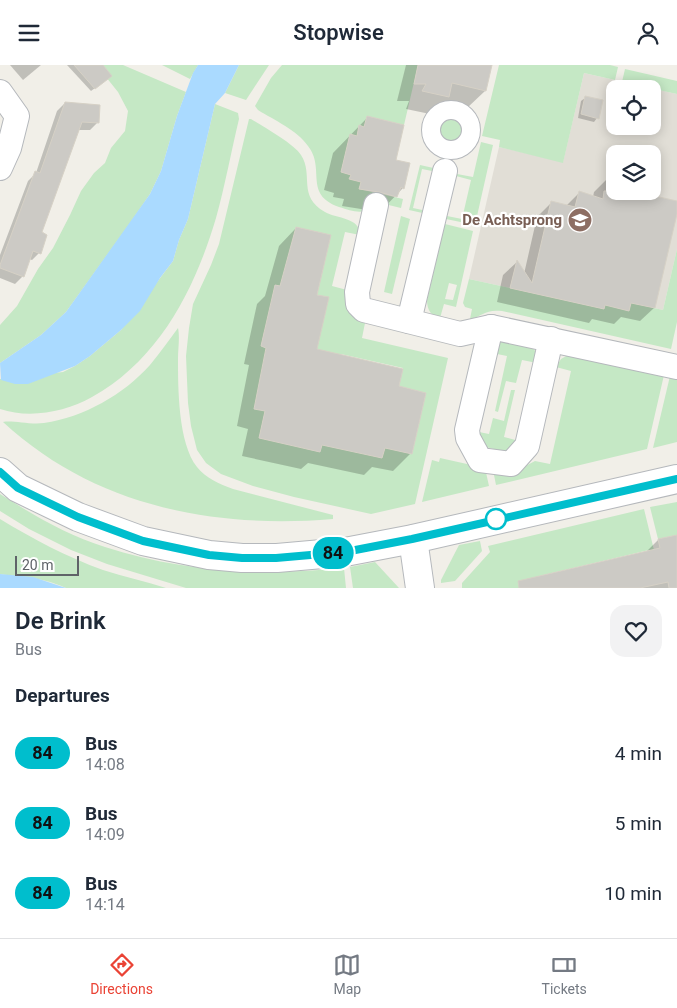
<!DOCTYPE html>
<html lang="en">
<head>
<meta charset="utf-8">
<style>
  :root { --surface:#fff; --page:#f2f2f3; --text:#1f2937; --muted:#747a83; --line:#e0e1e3; --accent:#ea4335 }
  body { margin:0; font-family:Roboto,sans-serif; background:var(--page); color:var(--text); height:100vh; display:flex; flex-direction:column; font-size:19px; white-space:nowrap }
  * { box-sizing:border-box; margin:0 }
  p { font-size:16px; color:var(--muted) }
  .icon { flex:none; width:28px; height:28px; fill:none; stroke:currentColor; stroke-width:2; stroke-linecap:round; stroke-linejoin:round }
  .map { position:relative; height:523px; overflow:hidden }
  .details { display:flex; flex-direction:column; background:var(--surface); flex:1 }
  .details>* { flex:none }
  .badge { padding:0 10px; border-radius:16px; font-size:18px; line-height:32px }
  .tools { position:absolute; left:606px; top:15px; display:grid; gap:10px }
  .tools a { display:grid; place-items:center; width:55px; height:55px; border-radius:10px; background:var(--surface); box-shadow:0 2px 12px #0003; font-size:25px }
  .scale { position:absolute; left:15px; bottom:12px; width:64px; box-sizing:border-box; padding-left:5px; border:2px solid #5f6368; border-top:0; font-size:14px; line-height:18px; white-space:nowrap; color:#5f6368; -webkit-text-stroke:4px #fff; paint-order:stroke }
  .map>.badge { position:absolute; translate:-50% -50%; box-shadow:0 0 0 2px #fff }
  h2 { padding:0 15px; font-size:19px; line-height:45px }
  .round { display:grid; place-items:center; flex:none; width:52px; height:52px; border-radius:15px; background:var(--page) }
  .headline { display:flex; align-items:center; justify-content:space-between; height:85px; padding:0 15px }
  h1 { font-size:24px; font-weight:600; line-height:38px }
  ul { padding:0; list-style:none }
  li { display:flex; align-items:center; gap:15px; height:70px; padding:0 15px }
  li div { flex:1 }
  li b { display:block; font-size:19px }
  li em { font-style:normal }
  li .badge { min-width:55px; font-weight:700; text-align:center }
  header { display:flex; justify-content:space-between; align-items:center; height:65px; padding:0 15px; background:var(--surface); font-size:22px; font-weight:600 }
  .dock { display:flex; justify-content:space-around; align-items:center; height:70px; border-top:1px solid var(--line); background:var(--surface); font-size:14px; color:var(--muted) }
  .dock a { display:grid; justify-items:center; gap:2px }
  .dock .on { color:var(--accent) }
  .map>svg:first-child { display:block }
  .education { fill:#e1ded6; fill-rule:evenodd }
  .green { fill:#c5e8c5; fill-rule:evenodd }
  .water { fill:#aadaff }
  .shadow { fill:#0003 }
  .building { fill:#cccac5; stroke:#d6d1c6 }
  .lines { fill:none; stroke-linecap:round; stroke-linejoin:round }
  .pedestrian-casing { stroke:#b5b8bc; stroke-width:20 }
  .minor-casing { stroke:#b5b8bc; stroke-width:26 }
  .tertiary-casing { stroke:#b5b8bc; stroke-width:30 }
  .pedestrian { stroke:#fff; stroke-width:18 }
  .minor { stroke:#fff; stroke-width:24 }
  .tertiary { stroke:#fff; stroke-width:28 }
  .line-casing { stroke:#fff; stroke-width:11 }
  .line { stroke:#00becd; stroke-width:8 }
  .stop-dot { fill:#fff; stroke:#00becd; stroke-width:2.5 }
  .labels { text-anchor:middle; stroke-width:4.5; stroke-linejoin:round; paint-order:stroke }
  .education-label { font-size:15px; font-weight:bold; fill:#785e54; stroke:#fff; text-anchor:end }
</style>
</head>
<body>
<header><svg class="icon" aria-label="menu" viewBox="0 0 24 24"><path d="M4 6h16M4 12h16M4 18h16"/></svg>Stopwise<svg class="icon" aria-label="person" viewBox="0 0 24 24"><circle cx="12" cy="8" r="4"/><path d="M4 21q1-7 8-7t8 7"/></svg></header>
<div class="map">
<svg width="677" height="523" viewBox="0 0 677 523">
  <rect width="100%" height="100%" fill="#f1efe8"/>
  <path class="education" d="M584,8L677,29V184L663,245L631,238L629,246L604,244L469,214L499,82L563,97ZM615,24H652V61H615ZM615,89H652V126H615Z"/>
  <g class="green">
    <polygon points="93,0 123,0 186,27 177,51 161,106 150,129 130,158 66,247 41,270 0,298 0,260 17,241 38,204 53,183 70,150 81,126 94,108 105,98 111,83 125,66 128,46 118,27 102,7"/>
    <polygon points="162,0 198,0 190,14"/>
    <polygon points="239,0 269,0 246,35 225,28"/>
    <path d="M282,0H418L404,60L367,51L364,62L359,60L357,71L350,70L341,107L351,110L350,114L361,117L359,124L403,134L401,143L368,135L366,146C356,148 349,145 339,142C303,129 326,104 308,81C297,65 274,55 258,45L255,41L271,13Z"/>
    <polygon points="499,0 610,0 618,2 615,15 584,8 563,98 499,82 500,75 482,71"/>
    <polygon points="625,4 677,16 677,29 622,17"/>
    <path d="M215,39L238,48L239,54C231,87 225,121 216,153C195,224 159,295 92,332C65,347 30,354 0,344V314L63,307L75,301L90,291L121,265L173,196L179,175L188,154Z"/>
    <circle cx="451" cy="65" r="14"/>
    <path d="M249,54H251C264,62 294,79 301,90C314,110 297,131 325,147C337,154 360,152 360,170L345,167L332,221L347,225C346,244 347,250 365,258L362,273L448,293L415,439L371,449L294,432L253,421L221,409L206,398L197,385L191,361L188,338L186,291L189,263L193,239L211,200L219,179ZM296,162L330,170L317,230L328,232L316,286L335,317L341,289L403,303L399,321L426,328L412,389L385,383L382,393L368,390L369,386H351L322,380L320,387L306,384V380H289L274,372L273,376L259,373L265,346L255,344L268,283L261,281L264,267L268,268V250L276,236L272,234L275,220L282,221Z"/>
    <polygon points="481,77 493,80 475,160 446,154 447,151 462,154 471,115 456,111 457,109 473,112"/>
    <polygon points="420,100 438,104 437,107 422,104 413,143 427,146 427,149 409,145"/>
    <polygon points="401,151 410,154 392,229 384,227"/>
    <path d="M445,159L473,166L456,242L444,239L440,253C431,251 427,245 427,235ZM449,218L457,220L453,235L445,234Z"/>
    <path d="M677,184V257L671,284L502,246C485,244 483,251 470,254L472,244L465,242L463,238L469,214L604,244L605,240L629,246L631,238L663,245Z"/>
    <path d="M178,263C180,272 178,284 178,293C178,323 178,378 197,402C206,413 219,419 233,424L333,450V454C213,464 94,441 3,357C12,355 30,360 44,358C84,352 123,330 150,300C160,288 169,275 178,263Z"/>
    <polygon points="501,276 528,278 537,288 537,298 522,295 516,318 506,316 498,347 495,346 507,291 492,288 497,279"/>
    <polygon points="570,289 664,310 647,384 496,420 493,405 516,406 535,396 550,399 571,306 556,302 561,294"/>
    <polygon points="670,311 677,313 677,377 653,383"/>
    <polygon points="511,325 515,325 504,372 519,376 507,387 481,381 474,366 489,369 493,353 504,356"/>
    <polygon points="440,393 485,403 489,421 422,437 432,395 439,397"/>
    <path d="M0,429C33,450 67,470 105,482C181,507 265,511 344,503L346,523H186L107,499L71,485L29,464L0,446Z"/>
    <polygon points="677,437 677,470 658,474 650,442"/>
    <polygon points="644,444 662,518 649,485 539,511 531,523 462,523 462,518 490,487 488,481"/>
    <path d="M0,454C33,474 67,492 103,505C124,512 145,516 166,523H66C42,512 26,513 0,509Z"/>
    <polygon points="480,476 482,486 455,516 441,518 441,515 459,480"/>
    <polygon points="375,497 399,523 353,523 350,502"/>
  </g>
  <g class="water">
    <polygon points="198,0 239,0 225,28 215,39 188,154 179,175 173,196 160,213 140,246 121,265 90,291 75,301 28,319 15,319 1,315 0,298 41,270 66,247 150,129 161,106 177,51 193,8"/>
    <polygon points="0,509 33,512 66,523 0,523"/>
  </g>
  <g class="shadow">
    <polygon points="10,0 41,0 23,15"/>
    <polygon points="67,0 102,0 107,14 91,26"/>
    <polygon points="406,0 491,0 485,26 467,43 442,37 430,49 406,44 409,36 397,36"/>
    <polygon points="585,33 597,53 594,57 578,53 581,36"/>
    <polygon points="65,38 97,58 90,65 78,65 40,168 39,188 32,195 29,194 23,211 15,219 0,213 0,190 28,116 36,108 57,46"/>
    <polygon points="367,53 395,96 403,123 378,149 361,144 342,141 344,134 333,132 334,128 324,125 333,88"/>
    <polygon points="608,113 615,114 615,126 652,126 652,123 656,124 654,132 677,137 654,243 640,256 621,252 614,259 592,254 589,258 497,237 503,210 517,197 524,209 537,152 551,138 566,141 579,128 593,132 594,127"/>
    <polygon points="296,163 315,231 315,285 397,322 410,389 393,406 372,402 364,410 308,398 301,404 242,391 248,364 237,361 249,300 244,299 257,239 265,231 279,181"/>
    <polygon points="677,471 677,523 529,523 646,487 658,475"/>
  </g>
  <g class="building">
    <polygon points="74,0 103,0 112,11 95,24"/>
    <polygon points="418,0 492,0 486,26 452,18 449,32 422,26 426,19 414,19"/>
    <polygon points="585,31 603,35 599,54 581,49"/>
    <polygon points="65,37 100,40 99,58 82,57 42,167 47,170 41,189 33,186 24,212 0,203 0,200 35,106 40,108"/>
    <polygon points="367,51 404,60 396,95 410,98 404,124 401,122 397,132 379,127 359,124 361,117 349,114 351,110 341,107 350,69 357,71 359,60 364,62"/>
    <polygon points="579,126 603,134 604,126 656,126 655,131 677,136 677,149 655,243 631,238 629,246 605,240 604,244 510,223 517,195 532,218 551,136 575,142"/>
    <polygon points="296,162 331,170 317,230 329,232 317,284 403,304 399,321 426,328 412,389 385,383 382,393 322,380 320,387 259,373 265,346 254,344 266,283 261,281 275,220 280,221"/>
    <polygon points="677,470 677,523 669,523 668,517 640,523 519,523 518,516 660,483 658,474"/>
  </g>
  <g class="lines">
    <defs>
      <circle id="pedestrian" cx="451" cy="65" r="20"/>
      <g id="minor">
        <polyline points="0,27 17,51 9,83 0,103"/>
        <polyline points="376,140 357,227 358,239 364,245 460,269 491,262 677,302"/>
        <polyline points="409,256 445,106"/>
        <polyline points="491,262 467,365 468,373 480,395 511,399 527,381 551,274"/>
      </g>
      <g id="tertiary">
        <polyline points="0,407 18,423 78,452 143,476 209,490 242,493 277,493 345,487 413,474 677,414"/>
        <polyline points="413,474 420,523"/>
      </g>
    </defs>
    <use href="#pedestrian" class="pedestrian-casing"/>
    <use href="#minor" class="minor-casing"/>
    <use href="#tertiary" class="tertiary-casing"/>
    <use href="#pedestrian" class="pedestrian"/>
    <use href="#minor" class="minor"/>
    <use href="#tertiary" class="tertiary"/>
  </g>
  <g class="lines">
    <defs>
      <polyline id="line" points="0,407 18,423 78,452 143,476 209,490 242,493 276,493 345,487 412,474 677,414"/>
    </defs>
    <use href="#line" class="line-casing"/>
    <use href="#line" class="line"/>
  </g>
  <defs>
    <symbol id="school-disc" viewBox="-11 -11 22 22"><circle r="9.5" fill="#8d6e63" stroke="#fff"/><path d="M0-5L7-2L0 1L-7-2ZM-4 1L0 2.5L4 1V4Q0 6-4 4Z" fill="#fff"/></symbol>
  </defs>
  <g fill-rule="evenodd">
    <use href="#school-disc" x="566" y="141" width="28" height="28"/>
  </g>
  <circle class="stop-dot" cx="496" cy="454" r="10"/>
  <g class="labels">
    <g class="education-label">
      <text x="562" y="160">De Achtsprong</text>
    </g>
  </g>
</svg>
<div class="tools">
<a><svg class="icon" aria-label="locate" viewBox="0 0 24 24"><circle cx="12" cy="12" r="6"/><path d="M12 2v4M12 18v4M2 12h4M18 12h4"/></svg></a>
<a><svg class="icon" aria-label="layers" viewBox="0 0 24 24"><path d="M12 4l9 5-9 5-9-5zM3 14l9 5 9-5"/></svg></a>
</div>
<div class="scale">20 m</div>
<b class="badge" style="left:333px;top:488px;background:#00becd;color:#111">84</b>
</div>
<section class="details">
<div class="headline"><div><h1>De Brink</h1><p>Bus</p></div><a class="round"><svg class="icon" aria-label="heart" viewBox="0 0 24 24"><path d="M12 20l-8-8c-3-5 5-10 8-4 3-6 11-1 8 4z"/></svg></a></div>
<h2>Departures</h2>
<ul>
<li><span class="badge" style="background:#00becd;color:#111">84</span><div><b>Bus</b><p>14:08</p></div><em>4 min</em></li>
<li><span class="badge" style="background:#00becd;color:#111">84</span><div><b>Bus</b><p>14:09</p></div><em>5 min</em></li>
<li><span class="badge" style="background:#00becd;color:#111">84</span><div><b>Bus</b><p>14:14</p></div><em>10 min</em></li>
</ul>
</section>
<nav class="dock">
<a class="on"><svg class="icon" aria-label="directions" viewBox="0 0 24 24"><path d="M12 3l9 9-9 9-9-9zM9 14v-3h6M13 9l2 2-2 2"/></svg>Directions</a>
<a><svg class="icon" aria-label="map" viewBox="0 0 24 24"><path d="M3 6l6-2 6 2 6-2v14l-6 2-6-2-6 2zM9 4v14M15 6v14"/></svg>Map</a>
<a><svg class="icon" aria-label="tickets" viewBox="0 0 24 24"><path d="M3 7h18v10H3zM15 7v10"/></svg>Tickets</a>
</nav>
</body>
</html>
